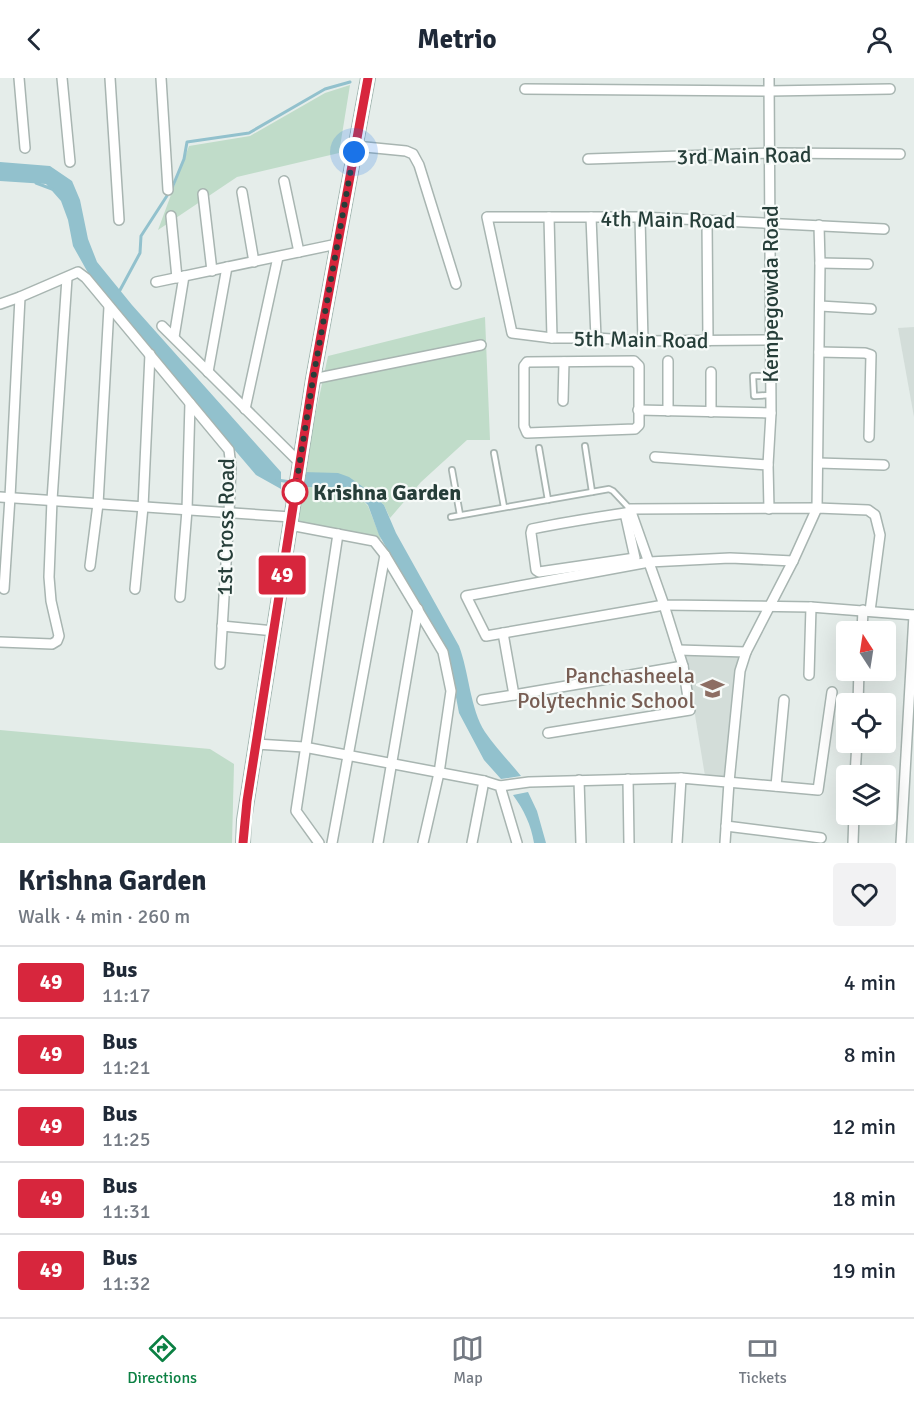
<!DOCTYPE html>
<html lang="en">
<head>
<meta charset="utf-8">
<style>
  :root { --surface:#fff; --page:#f2f2f3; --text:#1f2937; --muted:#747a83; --line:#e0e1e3; --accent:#0b8043 }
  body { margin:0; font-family:Signika,sans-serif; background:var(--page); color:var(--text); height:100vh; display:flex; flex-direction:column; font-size:22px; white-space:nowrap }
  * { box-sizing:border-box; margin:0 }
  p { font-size:20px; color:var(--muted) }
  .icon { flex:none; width:33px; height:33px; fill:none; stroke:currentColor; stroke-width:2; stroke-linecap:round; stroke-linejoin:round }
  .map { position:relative; height:765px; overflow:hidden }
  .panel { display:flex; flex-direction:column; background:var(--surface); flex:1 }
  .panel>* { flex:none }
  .badge { padding:0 12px; border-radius:4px; font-size:21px; line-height:39px }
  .needle { width:39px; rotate:348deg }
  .controls { position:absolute; left:836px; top:543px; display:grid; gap:12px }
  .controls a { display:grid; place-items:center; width:60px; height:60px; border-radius:6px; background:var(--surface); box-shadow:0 6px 24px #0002; font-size:30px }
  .you { position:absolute; width:30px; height:30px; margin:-15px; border:4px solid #fff; border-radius:50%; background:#1a73e8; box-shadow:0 0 0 9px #1a73e833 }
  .map>.badge { position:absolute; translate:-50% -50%; box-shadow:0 0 0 3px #fff }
  .round { display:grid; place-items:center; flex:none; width:63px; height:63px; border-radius:6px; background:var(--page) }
  .overview { display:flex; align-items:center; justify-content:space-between; height:102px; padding:0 18px }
  h1 { font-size:28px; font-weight:700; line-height:45px }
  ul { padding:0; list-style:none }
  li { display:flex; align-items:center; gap:18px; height:72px; padding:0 18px; border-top:2px solid var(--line) }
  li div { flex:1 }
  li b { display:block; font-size:22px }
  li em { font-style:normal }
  li .badge { min-width:66px; font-weight:700; text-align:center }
  header { display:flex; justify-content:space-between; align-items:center; height:78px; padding:0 18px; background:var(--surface); font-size:27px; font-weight:700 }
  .dock { display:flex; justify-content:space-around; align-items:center; height:84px; border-top:2px solid var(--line); background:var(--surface); font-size:16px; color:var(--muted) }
  .dock a { display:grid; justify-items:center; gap:3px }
  .dock .current { color:var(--accent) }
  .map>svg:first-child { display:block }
  .built { fill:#d3ddd9 }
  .green { fill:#c0dcc9 }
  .water { fill:#92c1cd }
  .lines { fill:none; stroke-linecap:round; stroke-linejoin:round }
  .stream { stroke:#92c1cd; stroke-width:3 }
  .lane-casing { stroke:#a8b5b1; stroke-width:8 }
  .street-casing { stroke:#a8b5b1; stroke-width:12 }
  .secondary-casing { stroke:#a4b8b2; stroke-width:16 }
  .lane { stroke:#fff; stroke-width:4.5 }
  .street { stroke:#fff; stroke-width:9 }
  .secondary { stroke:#fff; stroke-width:14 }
  .line-casing { stroke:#fff; stroke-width:14 }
  .line { stroke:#d7263d; stroke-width:9 }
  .walk { stroke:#263e39; stroke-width:6; stroke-dasharray:0 10.8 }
  .stop-dot { fill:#fff; stroke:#d7263d; stroke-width:3 }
  .labels { text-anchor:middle; stroke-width:4.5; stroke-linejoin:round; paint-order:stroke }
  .street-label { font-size:22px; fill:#263e39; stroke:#f6faf8 }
  .stop-label { font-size:22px; font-weight:bold; fill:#263e39; stroke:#f6faf8; text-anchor:start }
  .education-label { font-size:22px; fill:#785e54; stroke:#f6faf8; text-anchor:end }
</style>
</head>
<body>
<header><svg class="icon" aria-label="back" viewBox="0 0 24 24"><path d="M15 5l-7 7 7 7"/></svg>Metrio<svg class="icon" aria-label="person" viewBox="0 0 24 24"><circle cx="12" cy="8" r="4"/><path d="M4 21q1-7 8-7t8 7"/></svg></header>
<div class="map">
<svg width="914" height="765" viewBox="0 0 914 765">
  <rect width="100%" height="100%" fill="#e5edea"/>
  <g class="built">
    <polygon points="914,249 914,339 898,250"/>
    <polygon points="685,576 738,579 728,701 705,698"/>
  </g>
  <g class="green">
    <polygon points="350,7 339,75 237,99 158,152 189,68 250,58 325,15"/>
    <polygon points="485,239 490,362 467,362 421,404 390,440 384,427 366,411 303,394 328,278"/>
    <polygon points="302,409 350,409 368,428 381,461 294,446"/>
    <polygon points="0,652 210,671 234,686 232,765 0,765"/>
  </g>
  <g class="water">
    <polygon points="0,84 50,88 72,103 80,122 88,161 97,184 132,227 281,394 281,411 256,397 96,209 73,168 68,142 61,123 46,106 0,103"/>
    <path d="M303,394L338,395L349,399L366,411L384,427L396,455L459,568C469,594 470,631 485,654C495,669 509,683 521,698L501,701L484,682L459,635L448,577L379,457L368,427L349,409H302Z"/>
    <path d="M528,714L537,733L546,765H534C531,747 524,732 513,717Z"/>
  </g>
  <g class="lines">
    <g class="stream">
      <polyline points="36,105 52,111"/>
      <polyline points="119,214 140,175 141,158 172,110 184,81 187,64 249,55 325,11 350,4"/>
      <polyline points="277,402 291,404"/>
    </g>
    <defs>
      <g id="lane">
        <polyline points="770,298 753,298 754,318 770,317"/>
        <polyline points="585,368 592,414"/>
        <polyline points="539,370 548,422"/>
        <polyline points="494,375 504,429"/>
        <polyline points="452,392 460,437"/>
        <polyline points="451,439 609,411 613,413 630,431"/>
      </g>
      <g id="street">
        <polyline points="19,0 25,70"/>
        <polyline points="62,0 70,84"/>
        <polyline points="110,0 119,142"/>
        <polyline points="161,0 168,112"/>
        <polyline points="525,11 769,13 890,11"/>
        <polyline points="355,68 406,73 413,76 419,87 456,206"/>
        <polyline points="588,81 770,75 900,76"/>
        <polyline points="284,103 299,174"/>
        <polyline points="242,114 254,184"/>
        <polyline points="203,116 212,193"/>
        <polyline points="171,138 177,200"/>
        <polyline points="549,139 552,260"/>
        <polyline points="591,139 596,260"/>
        <polyline points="640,139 643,263"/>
        <polyline points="707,142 708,263"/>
        <polyline points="820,185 868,186"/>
        <polyline points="156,204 337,166"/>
        <polyline points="20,219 78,194 86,200 229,372 231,389 229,435 220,586"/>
        <polyline points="0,226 20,219 10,419 4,511"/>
        <polyline points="820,228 871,231"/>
        <polyline points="162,248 300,385"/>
        <polyline points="174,259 184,198"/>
        <polyline points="770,262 643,263 596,260 552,260 512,255 487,139 640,139 884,151"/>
        <polyline points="819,274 865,275 871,277 869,359"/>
        <polygon points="634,283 639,288 639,347 635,351 527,355 524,348 524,288 527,284"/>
        <polyline points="208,294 227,189"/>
        <polyline points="313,301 481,267"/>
        <polyline points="563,323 564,284"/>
        <polyline points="245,331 278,179"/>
        <polyline points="638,332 771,335"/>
        <polyline points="668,333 668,283"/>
        <polyline points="711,334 711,294"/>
        <polyline points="655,379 768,387"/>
        <polyline points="818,385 884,387"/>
        <polyline points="0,419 291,439"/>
        <polyline points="769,431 768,387 771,335 769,0"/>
        <path d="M625,435L635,480L539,494L536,492L531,455L532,451C565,444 598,439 632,434"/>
        <polyline points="290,447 374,463 385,477 443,574 451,613 439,695 423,765"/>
        <polyline points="90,488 98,426 109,229"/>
        <polyline points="135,511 143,429 150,276"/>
        <polyline points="180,519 187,432 190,325"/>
        <polyline points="870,533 880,457 875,437 868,432 817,430 630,431 664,527 811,529 914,537"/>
        <polyline points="222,548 274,553"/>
        <polyline points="862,554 863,532"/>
        <polyline points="503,555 514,617 683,588"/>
        <polyline points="0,564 52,566 57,563 59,558 51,523 49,499 52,422 67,200"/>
        <polyline points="678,572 746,574"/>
        <polyline points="809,597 811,529"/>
        <polyline points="482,622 514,617"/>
        <polyline points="858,626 859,592"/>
        <polyline points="548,655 690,632 683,588 664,527 486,558 466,518 649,484 730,480 793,483"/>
        <polyline points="256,666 304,669 484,703 500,708 517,765"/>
        <polyline points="855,698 857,664"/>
        <polyline points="628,701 629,765"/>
        <polyline points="579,702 581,765"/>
        <polyline points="500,708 529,704 681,700"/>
        <polyline points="776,708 784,622"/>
        <polyline points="726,748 821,760"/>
        <polyline points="319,765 296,733 338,456"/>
        <polyline points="332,765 385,477"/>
        <polyline points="378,765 418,531"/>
        <polyline points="472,765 484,703"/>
        <polyline points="677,765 681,700 818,712 832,614"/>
        <polyline points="725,765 729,704 740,593 746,574 793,483 817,430 820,185 819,147"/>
        <polyline points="853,765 854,736"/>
        <polyline points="901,765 914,537"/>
      </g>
      <polyline id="secondary" points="243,765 244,742 313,301 368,0"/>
    </defs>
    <use href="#lane" class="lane-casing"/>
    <use href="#street" class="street-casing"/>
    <use href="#secondary" class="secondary-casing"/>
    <use href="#lane" class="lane"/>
    <use href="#street" class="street"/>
    <use href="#secondary" class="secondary"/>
  </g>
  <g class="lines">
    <defs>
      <polyline id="line" points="243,765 247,723 313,301 368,0"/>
    </defs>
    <use href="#line" class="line-casing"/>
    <use href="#line" class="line"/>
    <polyline class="walk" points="295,414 313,301 354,74"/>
  </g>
  <defs>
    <symbol id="university-bare" viewBox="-9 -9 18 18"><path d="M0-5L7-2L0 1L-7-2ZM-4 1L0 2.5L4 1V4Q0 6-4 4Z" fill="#8d6e63" stroke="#f6faf8" stroke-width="2.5" paint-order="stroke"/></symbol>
  </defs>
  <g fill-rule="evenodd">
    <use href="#university-bare" x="696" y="594" width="33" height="33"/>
  </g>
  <circle class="stop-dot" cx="295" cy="414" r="12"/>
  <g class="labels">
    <g class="street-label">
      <text transform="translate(744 77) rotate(-1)" y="8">3rd Main Road</text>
      <text transform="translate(668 141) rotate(1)" y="8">4th Main Road</text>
      <text transform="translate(770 216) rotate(-90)" y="8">Kempegowda Road</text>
      <text transform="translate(641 261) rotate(1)" y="8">5th Main Road</text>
      <text transform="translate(225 449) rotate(-89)" y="8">1st Cross Road</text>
    </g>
    <g class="stop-label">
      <text x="313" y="422">Krishna Garden</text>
    </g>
    <g class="education-label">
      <text x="695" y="605">Panchasheela<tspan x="695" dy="25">Polytechnic School</tspan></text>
    </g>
  </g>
</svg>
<div class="controls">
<a><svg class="needle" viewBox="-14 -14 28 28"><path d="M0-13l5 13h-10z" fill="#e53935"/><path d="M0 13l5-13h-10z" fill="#747a83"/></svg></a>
<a><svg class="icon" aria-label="locate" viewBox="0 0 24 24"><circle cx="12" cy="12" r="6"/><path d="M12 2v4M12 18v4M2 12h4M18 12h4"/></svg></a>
<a><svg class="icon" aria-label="layers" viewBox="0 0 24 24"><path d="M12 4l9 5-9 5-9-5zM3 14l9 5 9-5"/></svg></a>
</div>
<div class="you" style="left:354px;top:74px"></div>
<b class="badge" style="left:282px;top:497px;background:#d7263d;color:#fff">49</b>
</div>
<section class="panel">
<div class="overview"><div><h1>Krishna Garden</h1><p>Walk · 4 min · 260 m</p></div><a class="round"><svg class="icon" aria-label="heart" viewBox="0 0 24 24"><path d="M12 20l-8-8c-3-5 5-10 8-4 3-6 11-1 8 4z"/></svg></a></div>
<ul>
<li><span class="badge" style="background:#d7263d;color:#fff">49</span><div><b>Bus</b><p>11:17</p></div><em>4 min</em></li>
<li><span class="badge" style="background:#d7263d;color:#fff">49</span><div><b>Bus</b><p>11:21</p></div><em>8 min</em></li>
<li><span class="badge" style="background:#d7263d;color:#fff">49</span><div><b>Bus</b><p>11:25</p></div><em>12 min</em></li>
<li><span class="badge" style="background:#d7263d;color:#fff">49</span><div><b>Bus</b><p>11:31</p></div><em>18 min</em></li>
<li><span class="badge" style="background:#d7263d;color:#fff">49</span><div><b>Bus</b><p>11:32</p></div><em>19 min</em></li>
</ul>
</section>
<nav class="dock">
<a class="current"><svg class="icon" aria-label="directions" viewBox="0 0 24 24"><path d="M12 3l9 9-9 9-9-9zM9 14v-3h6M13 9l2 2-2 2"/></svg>Directions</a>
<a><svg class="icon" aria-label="map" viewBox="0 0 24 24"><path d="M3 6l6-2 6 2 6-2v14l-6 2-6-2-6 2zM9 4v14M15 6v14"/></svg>Map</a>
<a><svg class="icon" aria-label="tickets" viewBox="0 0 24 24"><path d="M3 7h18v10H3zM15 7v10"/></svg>Tickets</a>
</nav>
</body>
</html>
